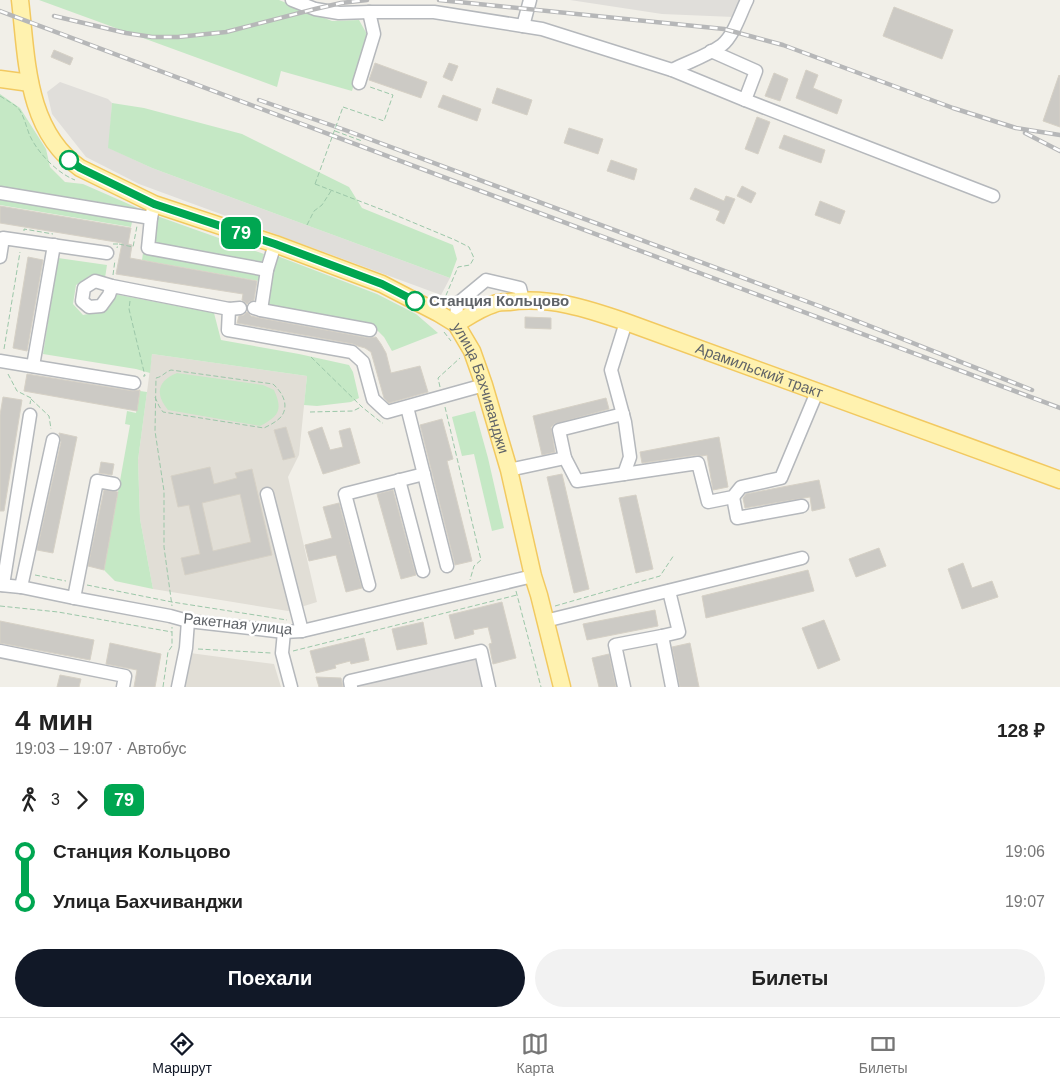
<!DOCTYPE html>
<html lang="ru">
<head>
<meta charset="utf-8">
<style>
  :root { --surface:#fff; --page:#f2f2f2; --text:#222; --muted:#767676; --line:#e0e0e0; --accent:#111827 }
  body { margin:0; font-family:Helvetica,sans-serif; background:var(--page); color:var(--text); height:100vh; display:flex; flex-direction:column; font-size:19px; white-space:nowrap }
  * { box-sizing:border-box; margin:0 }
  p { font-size:16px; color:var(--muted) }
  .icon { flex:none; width:28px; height:28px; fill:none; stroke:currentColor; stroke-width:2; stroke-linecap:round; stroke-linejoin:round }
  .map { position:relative; height:687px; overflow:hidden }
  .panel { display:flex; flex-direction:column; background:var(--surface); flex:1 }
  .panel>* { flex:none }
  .badge { padding:0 10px; border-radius:8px; font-size:18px; line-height:32px }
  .map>.badge { position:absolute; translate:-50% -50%; box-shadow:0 0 0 2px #fff }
  .legs { display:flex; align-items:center; gap:8px; height:55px; padding:0 15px; font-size:16px }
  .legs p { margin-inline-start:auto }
  .headline { display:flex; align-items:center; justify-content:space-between; height:85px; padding:0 15px }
  h1 { font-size:28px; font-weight:700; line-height:38px }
  .cta { display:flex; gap:10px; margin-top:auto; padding:10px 15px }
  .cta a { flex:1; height:58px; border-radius:30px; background:var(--accent); color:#fff; font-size:20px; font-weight:700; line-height:58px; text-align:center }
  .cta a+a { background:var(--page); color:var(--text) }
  ul { padding:0 15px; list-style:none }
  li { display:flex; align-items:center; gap:18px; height:50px; font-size:19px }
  li i { display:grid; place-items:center; width:8px; height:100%; margin:0 6px; background:currentColor }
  li i::after { content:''; width:12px; height:12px; margin:-6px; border:4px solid; border-radius:50%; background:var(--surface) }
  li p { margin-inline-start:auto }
  li:first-child i { background:linear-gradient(#0000 50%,currentColor 0) }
  li:last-child i { background:linear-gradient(currentColor 50%,#0000 0) }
  .dock { display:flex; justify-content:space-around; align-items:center; height:70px; border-top:1px solid var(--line); background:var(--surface); font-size:14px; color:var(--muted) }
  .dock a { display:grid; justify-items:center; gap:2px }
  .dock .current { color:var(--accent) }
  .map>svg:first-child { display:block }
  .industrial { fill:#e0deda }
  .education { fill:#e1ded6 }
  .green { fill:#c5e8c5 }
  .building { fill:#cccac5; stroke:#d6d1c6; fill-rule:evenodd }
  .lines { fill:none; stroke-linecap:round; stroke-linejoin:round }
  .minor-casing { stroke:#b5b8bc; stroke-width:15 }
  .major-casing { stroke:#f2c960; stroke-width:19 }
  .path { stroke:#9cc7a9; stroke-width:1; stroke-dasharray:5 2.5; stroke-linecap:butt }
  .minor { stroke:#fff; stroke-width:12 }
  .major { stroke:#fff2af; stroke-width:16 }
  .rail-casing { stroke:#b6b7b8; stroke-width:4.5 }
  .rail { stroke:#fff; stroke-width:2.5; stroke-dasharray:8; stroke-linecap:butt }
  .path-bridge { stroke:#9cc7a9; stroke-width:1; stroke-dasharray:5 2.5; stroke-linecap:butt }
  .line-1-casing { stroke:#fff; stroke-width:11 }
  .line-1 { stroke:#00a651; stroke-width:8 }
  .stop-1-dot { fill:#fff; stroke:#00a651; stroke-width:2.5 }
  .labels { text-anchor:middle; stroke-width:5; stroke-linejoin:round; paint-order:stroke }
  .stop-label { font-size:15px; font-weight:bold; fill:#5f6368; stroke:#fff; text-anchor:start }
  .street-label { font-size:15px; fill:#5f6368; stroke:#fff }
</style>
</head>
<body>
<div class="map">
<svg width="1060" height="687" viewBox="0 0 1060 687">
  <rect width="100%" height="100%" fill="#f1efe8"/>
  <g class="industrial">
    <polygon points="570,0 741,0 734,17 662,14"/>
    <polygon points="60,82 108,99 112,103 109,148 152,168 450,278 441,295 139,184 86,157 52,114 47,92"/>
    <polygon points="479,654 487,687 353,687 352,683"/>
  </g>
  <g class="education">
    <polygon points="152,354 307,376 299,455 288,477 317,602 288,611 153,589 140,519 138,460"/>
    <polygon points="190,653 274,664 281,687 184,687"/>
  </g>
  <g class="green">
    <polygon points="39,0 279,0 332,21 359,20 368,36 352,91 281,71 277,87"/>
    <polygon points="0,94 20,108 46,149 50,167 65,182 83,184 140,209 0,186"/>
    <polygon points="112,103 144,108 242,134 349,187 362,208 453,245 457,259 450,278 152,168 108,148"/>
    <polygon points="0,194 133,217 131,227 0,205"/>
    <polygon points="157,216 264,254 261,265 153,243"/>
    <polygon points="143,253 260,274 259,281 142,260"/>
    <polygon points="272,254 377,294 416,314 438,333 392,351 384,337 375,328 262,310"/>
    <polygon points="58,258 107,265 105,278 91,275 76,285 73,304 83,315 102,311 114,294 214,313 221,340 299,354 349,365 353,372 359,398 351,402 317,406 304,405 307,376 152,354 150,373 136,369 43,354"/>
    <path d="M177,373L263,385L274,390C283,410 279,416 260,426L168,410C155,394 157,381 177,373Z"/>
    <polygon points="140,391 147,392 138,460 140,519 153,589 115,581 104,570 130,425 125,424 127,411 136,413"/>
    <polygon points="475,411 488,458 504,528 492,531 474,454 462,456 452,417"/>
  </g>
  <g class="building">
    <polygon points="894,7 953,30 942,59 883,36"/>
    <polygon points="54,50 73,58 70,65 51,57"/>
    <polygon points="375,63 427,82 421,98 369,80"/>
    <polygon points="449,63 458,66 452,81 443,77"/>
    <polygon points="806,70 818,75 813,88 842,100 837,114 796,98"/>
    <polygon points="774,73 788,79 780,101 765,96"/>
    <polygon points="1059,75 1060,76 1060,127 1043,121"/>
    <polygon points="497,88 532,100 527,115 492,103"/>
    <polygon points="443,95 481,109 477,121 438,107"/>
    <polygon points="757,117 770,122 758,154 745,149"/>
    <polygon points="569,128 603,139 598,154 564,143"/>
    <polygon points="784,135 825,150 821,163 779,148"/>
    <polygon points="611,160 637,169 634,180 607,171"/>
    <polygon points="742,186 756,193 751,203 737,196"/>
    <polygon points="695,188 724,201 726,196 735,199 724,224 716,220 720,211 690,199"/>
    <polygon points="820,201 845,211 840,224 815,215"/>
    <polygon points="0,206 131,228 128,244 132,245 130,258 257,281 254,300 249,302 247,304 242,300 243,294 116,274 122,243 0,223"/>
    <polygon points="28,257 43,260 27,351 13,348"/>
    <polygon points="247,312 251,316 260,318 369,338 376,337 381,344 386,353 391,373 420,366 428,392 389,403 384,398 371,352 365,348 358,346 353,344 237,323 239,316 244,315"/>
    <polygon points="525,317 551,318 551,329 525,328"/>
    <polygon points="27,374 133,391 140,390 137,411 24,391"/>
    <polygon points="3,397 22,400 4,511 0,511 0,415"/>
    <polygon points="606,398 609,409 554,424 551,427 555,452 542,455 533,416"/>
    <polygon points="442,419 453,459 447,461 472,561 455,565 420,425"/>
    <polygon points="286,427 295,457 283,460 274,430"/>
    <polygon points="322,427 330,450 343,447 339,431 350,428 360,463 323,474 308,432"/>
    <polygon points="59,433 77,437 53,553 37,550 61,442"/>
    <polygon points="719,437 728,487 713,490 707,455 702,456 697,455 642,463 640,452"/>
    <polygon points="101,462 114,464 112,475 99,473"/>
    <path d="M210,467L214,484L237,478L235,473L252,469L272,555L185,575L181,558L200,554L189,505L178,507L171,476ZM240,494L251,542L213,551L202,503Z"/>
    <polygon points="562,474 589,589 574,593 547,477"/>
    <polygon points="819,480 825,508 812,511 810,497 745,508 743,498 746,494"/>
    <polygon points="104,490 118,492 104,570 88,566"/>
    <polygon points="393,490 416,575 401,579 377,494"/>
    <polygon points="636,495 653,569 636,573 619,498"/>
    <polygon points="339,503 362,588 346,592 336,555 309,561 305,545 332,538 323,507"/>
    <polygon points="879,548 886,566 856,577 849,559"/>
    <polygon points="963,563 972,588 992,581 998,597 962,609 948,569"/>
    <polygon points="808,570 814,591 706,618 702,596"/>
    <polygon points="502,602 516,658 493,664 489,644 492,643 488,627 473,630 474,634 455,639 449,615"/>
    <polygon points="655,610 658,626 587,640 583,624"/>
    <polygon points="824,620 840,660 818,669 802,628"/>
    <polygon points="0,621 94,640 90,660 0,643"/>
    <polygon points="423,622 427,644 397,650 392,629"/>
    <polygon points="364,638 369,660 351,664 350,661 335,665 336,668 316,673 310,651"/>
    <polygon points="110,643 161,654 155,687 134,687 137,670 106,664"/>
    <polygon points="690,643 699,687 680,687 672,647"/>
    <polygon points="609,654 616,687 599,687 592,658"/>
    <polygon points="60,675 81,679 79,687 57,687"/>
    <polygon points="316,677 341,678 343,687 319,687"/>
  </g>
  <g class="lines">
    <defs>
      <g id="minor">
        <polyline points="292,0 315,9 339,13 369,12 434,12 542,29 672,70 745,100 756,71 711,51"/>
        <polyline points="523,26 530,0"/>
        <path d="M672,70C688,62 707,56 722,45C734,35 740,14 747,0"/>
        <polyline points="359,83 374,34 369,12"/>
        <polyline points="745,100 993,196"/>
        <polyline points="0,193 151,218 154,204"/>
        <polyline points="151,218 148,248 267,270"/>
        <polyline points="0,257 3,238 107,253"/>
        <polyline points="112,286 109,295 101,306 89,307 82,301 84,288 95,281 112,286 229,309 240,308"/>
        <polyline points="254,308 261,310 267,270 275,244"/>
        <polyline points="229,309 228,330 352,352 363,362 373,399 387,412 484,385"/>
        <polyline points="261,310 370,330"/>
        <polyline points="456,324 457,304 486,280 520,288 523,300"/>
        <polyline points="0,361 134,383"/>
        <polyline points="33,366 54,245"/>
        <polyline points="407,407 447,566"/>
        <polyline points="565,458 559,430 623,414"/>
        <polyline points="509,470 565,458 577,481 698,463 708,502 733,497 741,487 781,478 817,392"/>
        <polyline points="624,474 630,457 625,422 611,370 626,322"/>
        <polyline points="399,480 423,571"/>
        <polyline points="267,494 302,631"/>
        <polyline points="733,497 737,518 802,506"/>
        <polyline points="0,585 21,587 74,598 170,616 188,621 284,632 302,631 533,576"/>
        <polyline points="3,585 30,415"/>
        <polyline points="369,585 345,494 424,474"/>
        <polyline points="21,587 53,440"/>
        <polyline points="669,591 679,632 662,636 672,687"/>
        <polyline points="74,598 97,481 114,484"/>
        <polyline points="545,621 802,558"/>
        <polyline points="284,632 282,653 291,687"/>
        <polyline points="0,651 125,676 123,687"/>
        <polyline points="178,687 186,648 188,621"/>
        <polyline points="351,687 350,681 481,651 489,687"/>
        <polyline points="624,687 615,645 662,636"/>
      </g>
      <g id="major">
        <path id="s1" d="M20,0C27,60 26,130 80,168L154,204L275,244L382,284L438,313L456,324L472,351L484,385L509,470L533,576L539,595L562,687"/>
        <polyline points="0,79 30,83"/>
        <path id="s2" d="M456,324C468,317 480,308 494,304C498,302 504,302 509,302C549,296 588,309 626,322L1060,480"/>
      </g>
    </defs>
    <use href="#minor" class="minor-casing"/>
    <use href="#major" class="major-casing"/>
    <g class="path">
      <path d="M0,96C6,100 12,103 17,107C24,114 26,127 30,136C38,153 57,173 75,180"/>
      <polyline points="343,107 384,121 393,95 370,87"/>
      <polyline points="335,131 362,141"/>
      <polyline points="315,184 388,212 455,240 469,247 474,258 470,265 458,267 444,300"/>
      <polyline points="307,225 314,211 322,205 331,191"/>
      <polyline points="24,231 24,229 53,234"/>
      <polyline points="113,244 118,244 117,248"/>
      <polyline points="119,244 133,247 137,226"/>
      <polyline points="113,275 115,260"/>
      <polyline points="130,301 129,309 145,376 143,376"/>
      <polyline points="444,332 451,341"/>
      <polyline points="4,349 20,252"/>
      <polyline points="311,357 362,407 382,423 383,423"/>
      <polyline points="8,374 17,391 31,398 30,404"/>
      <polyline points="440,387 438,378 460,358"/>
      <path d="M155,397L159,406L163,412L264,428C270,425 276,422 281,417C290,405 282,392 273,384L171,370C165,372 162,377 156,378L155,431L164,491V547L172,606"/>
      <polyline points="31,399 49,416 51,429"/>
      <polyline points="445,407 481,560 474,566 470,580"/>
      <polyline points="310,412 353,411 361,407"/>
      <polyline points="35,575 66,581"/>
      <polyline points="87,585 172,602 287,620"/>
      <polyline points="516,591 541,687"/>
      <polyline points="0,606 58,612 172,632"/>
      <polyline points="555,606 660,576 674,555"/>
      <polyline points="198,649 271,653"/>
      <polyline points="293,651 517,595"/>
      <polyline points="163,687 168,652 172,646 172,627"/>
    </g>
    <use href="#minor" class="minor"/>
    <use href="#major" class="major"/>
    <defs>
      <g id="rail">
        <polyline points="439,0 724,29 783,45 953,108 1016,128 1060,135"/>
        <polyline points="0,11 1060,408"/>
        <polyline points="54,16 126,33 152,37 178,37 226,32 315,9 341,3 367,0"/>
        <polyline points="259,100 345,130 819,306 1032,390"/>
        <polyline points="1025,133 1060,151"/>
      </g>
    </defs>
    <use href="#rail" class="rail-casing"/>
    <use href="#rail" class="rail"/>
    <polyline class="path-bridge" points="315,184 343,107"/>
  </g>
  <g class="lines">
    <defs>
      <polyline id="line-1" points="69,160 80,168 154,204 275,244 382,284 415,301"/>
    </defs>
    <use href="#line-1" class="line-1-casing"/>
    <use href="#line-1" class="line-1"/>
  </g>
  <g class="stop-1-dot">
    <circle cx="69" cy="160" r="9"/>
    <circle cx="415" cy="301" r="9"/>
  </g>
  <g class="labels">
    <g class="stop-label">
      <text x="429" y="306">Станция Кольцово</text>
    </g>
    <g class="street-label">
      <text dy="5" stroke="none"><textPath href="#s2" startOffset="320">Арамильский тракт</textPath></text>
      <text dy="5" stroke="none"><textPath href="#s1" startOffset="662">улица Бахчиванджи</textPath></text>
      <text transform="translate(238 624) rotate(6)" y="5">Ракетная улица</text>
    </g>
  </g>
</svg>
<b class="badge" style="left:241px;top:233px;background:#00a651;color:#fff">79</b>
</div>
<section class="panel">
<div class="headline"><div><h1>4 мин</h1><p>19:03 – 19:07 · Автобус</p></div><b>128 ₽</b></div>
<div class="legs"><svg class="icon" aria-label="walk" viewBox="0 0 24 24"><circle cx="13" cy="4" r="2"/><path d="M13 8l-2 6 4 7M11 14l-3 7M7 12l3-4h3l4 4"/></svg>3<svg class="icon" aria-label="forward" viewBox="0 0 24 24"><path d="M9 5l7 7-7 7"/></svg><b class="badge" style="background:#00a651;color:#fff">79</b></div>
<ul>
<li><i style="color:#00a651"></i><b>Станция Кольцово</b><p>19:06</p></li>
<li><i style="color:#00a651"></i><b>Улица Бахчиванджи</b><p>19:07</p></li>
</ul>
<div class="cta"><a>Поехали</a><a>Билеты</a></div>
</section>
<nav class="dock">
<a class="current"><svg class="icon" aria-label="directions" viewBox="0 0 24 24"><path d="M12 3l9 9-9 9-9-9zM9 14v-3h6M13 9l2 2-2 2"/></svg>Маршрут</a>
<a><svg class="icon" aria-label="map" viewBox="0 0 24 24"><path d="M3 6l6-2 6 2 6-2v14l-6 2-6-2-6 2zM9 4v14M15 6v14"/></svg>Карта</a>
<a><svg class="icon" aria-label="tickets" viewBox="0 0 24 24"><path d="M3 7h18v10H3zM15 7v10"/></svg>Билеты</a>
</nav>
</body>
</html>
